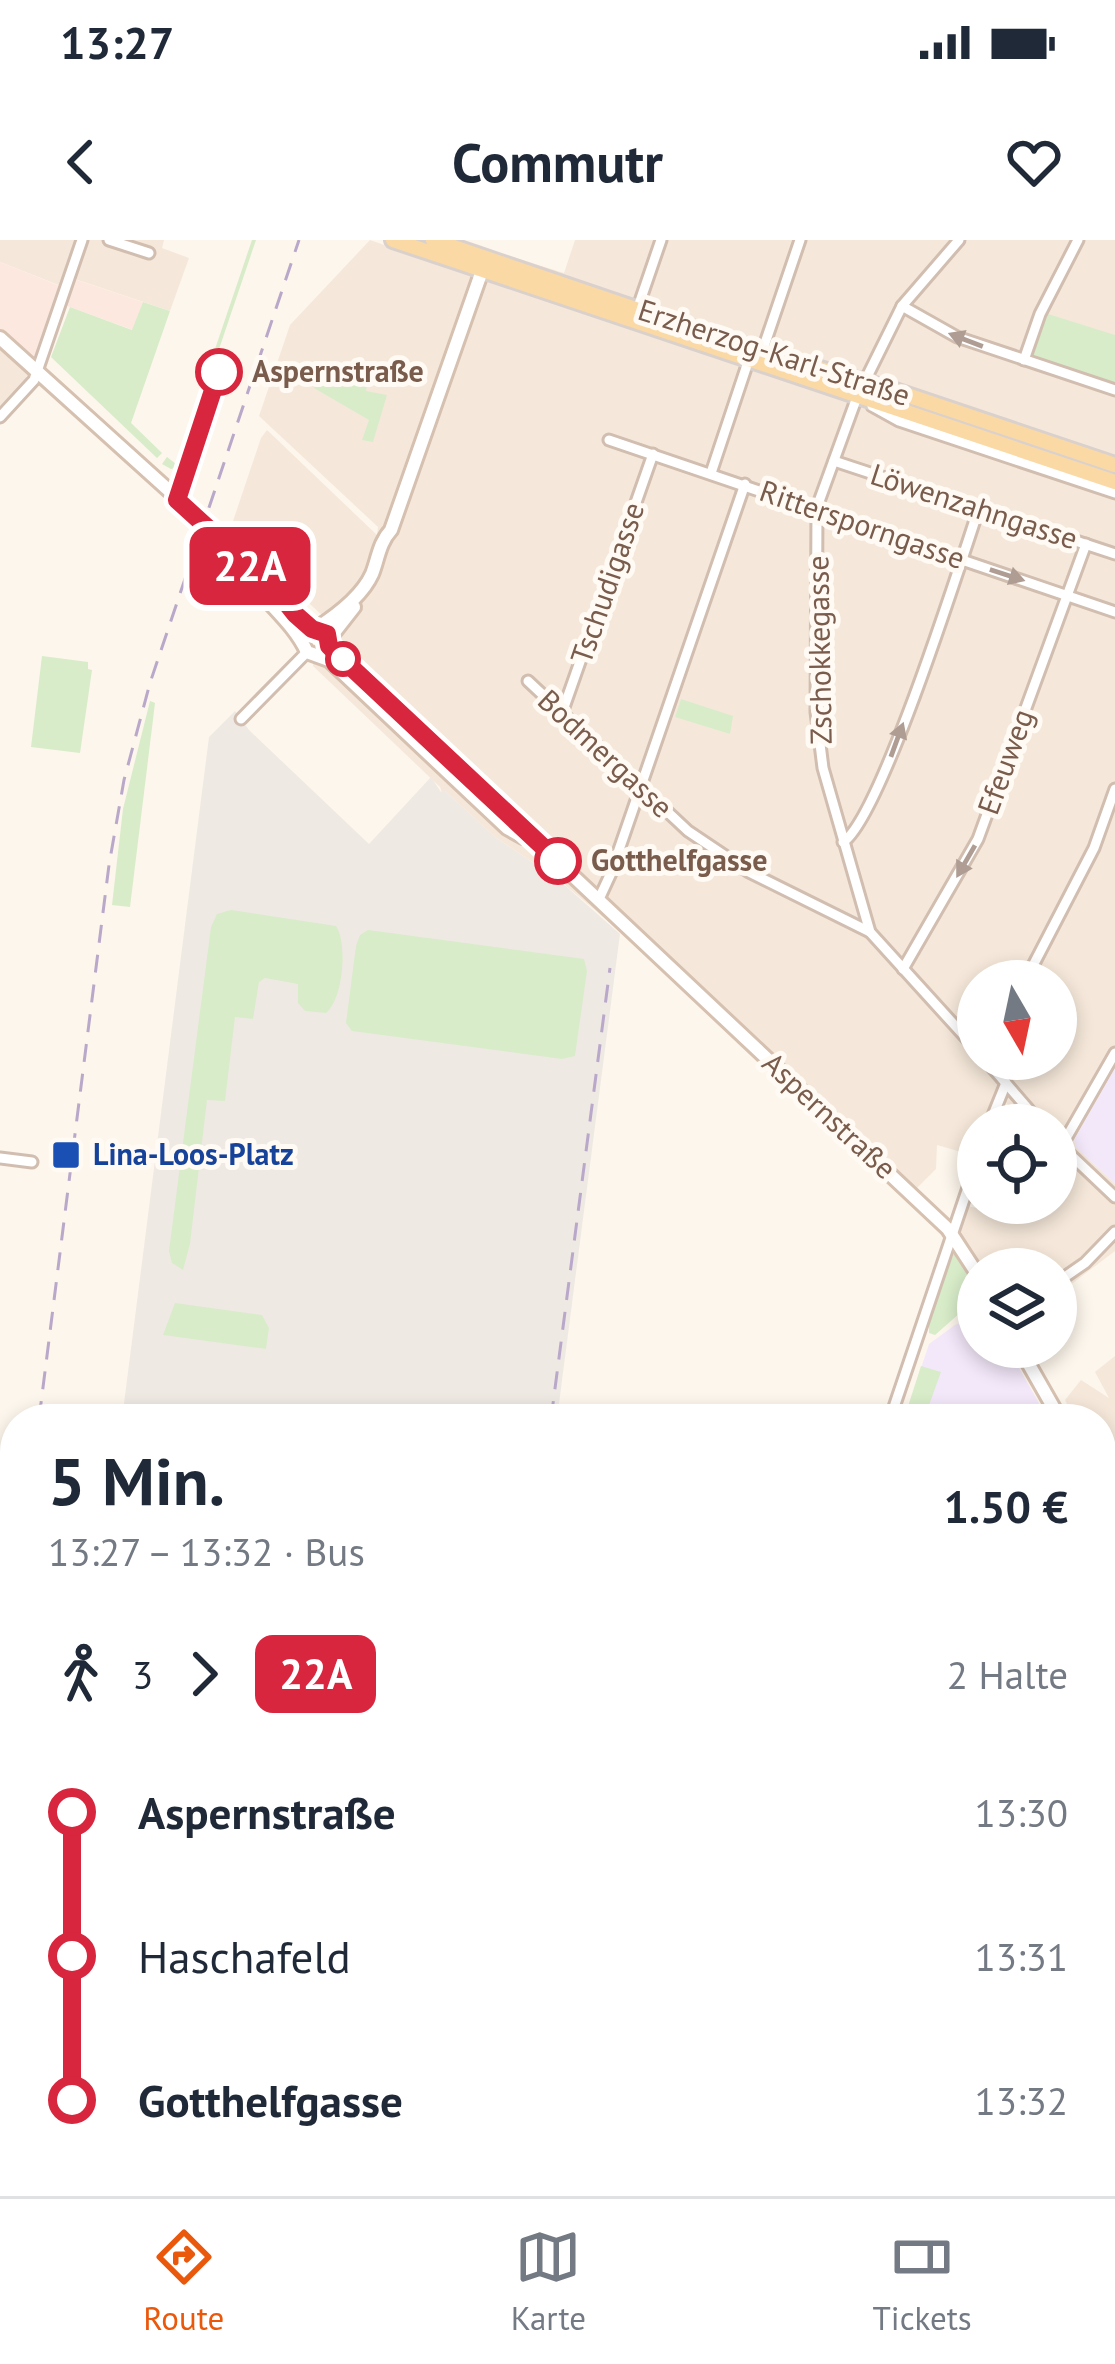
<!DOCTYPE html>
<html lang="de">
<head>
<meta charset="utf-8">
<style>
  :root { --surface:#fff; --page:#f6f6f7; --text:#1f2937; --muted:#747a83; --line:#e0e1e3; --accent:#ea580c }
  body { margin:0; font-family:"PT Sans",sans-serif; background:var(--page); color:var(--text); height:100vh; display:flex; flex-direction:column; font-size:45px; white-space:nowrap }
  * { box-sizing:border-box; margin:0 }
  p { font-size:39px; color:var(--muted) }
  .icon { flex:none; width:66px; height:66px; fill:none; stroke:currentColor; stroke-width:2; stroke-linecap:round; stroke-linejoin:round }
  .map { position:relative; flex:1; overflow:hidden }
  .drawer { position:absolute; left:0px; top:1164px; width:1116px; height:792px; display:flex; flex-direction:column; background:var(--surface); border-radius:48px 48px 0 0; box-shadow:0 6px 18px #0003 }
  .drawer>* { flex:none }
  .badge { padding:0 24px; border-radius:18px; font-size:42px; line-height:78px }
  .needle { width:78px; rotate:171deg }
  .buttons { position:absolute; left:957px; top:720px; display:grid; gap:24px }
  .buttons a { display:grid; place-items:center; width:120px; height:120px; border-radius:50%; background:var(--surface); box-shadow:0 6px 18px #0003; font-size:60px }
  .map>.badge { position:absolute; translate:-50% -50%; box-shadow:0 0 0 6px #fff }
  .legs { display:flex; align-items:center; gap:18px; height:132px; padding:0 48px; font-size:39px }
  .legs p { margin-inline-start:auto }
  .overview { display:flex; align-items:center; justify-content:space-between; height:204px; padding:0 48px }
  h1 { font-size:66px; font-weight:600; line-height:90px }
  ul { padding:0 48px; list-style:none }
  li { display:flex; align-items:center; gap:42px; height:144px; font-size:45px }
  li i { display:grid; place-items:center; width:18px; height:100%; margin:0 15px; background:currentColor }
  li i::after { content:''; width:30px; height:30px; margin:-15px; border:9px solid; border-radius:50%; background:var(--surface) }
  li p { margin-inline-start:auto }
  li:first-child i { background:linear-gradient(#0000 50%,currentColor 0) }
  li:last-child i { background:linear-gradient(currentColor 50%,#0000 0) }
  .status { display:flex; justify-content:space-between; align-items:center; height:84px; padding:0 60px; background:var(--surface); direction:ltr }
  .status svg { height:33px; fill:currentColor }
  header { display:flex; justify-content:space-between; align-items:center; height:156px; padding:0 48px; background:var(--surface); font-size:54px; font-weight:600 }
  .dock { display:flex; justify-content:space-around; align-items:center; height:168px; border-top:3px solid var(--line); background:var(--surface); font-size:33px; color:var(--muted) }
  .dock a { display:grid; justify-items:center; gap:6px }
  .dock .active { color:var(--accent) }
  .map>svg:first-child { display:block }
  .residential { fill:#f5e8da; fill-rule:evenodd }
  .commercial { fill:#fde8e0 }
  .industrial { fill:#efe9e4 }
  .education { fill:#f3e8fa }
  .green { fill:#d8ecc9 }
  .lines { fill:none; stroke-linecap:round; stroke-linejoin:round }
  .street-casing { stroke:#d1beb0; stroke-width:15 }
  .secondary-casing { stroke:#d6c0b0; stroke-width:18 }
  .primary-casing { stroke:#dad1cd; stroke-width:20 }
  .street { stroke:#fff; stroke-width:9 }
  .secondary { stroke:#fff; stroke-width:12 }
  .primary { stroke:#fbd9a5; stroke-width:14 }
  .rail { stroke:#b9a8c9; stroke-width:3; stroke-dasharray:18 12; stroke-linecap:butt }
  .oneway { fill:#af9d94 }
  .line-1-casing { stroke:#fff; stroke-width:27 }
  .line-1 { stroke:#d7263d; stroke-width:18 }
  .stop-1-dot { fill:#fff; stroke:#d7263d; stroke-width:6 }
  .transit-dot { fill:#1a4fb4; stroke:#fffaf3; stroke-width:4.5 }
  .labels { text-anchor:middle; stroke-width:10; stroke-linejoin:round; paint-order:stroke }
  .street-label { font-size:30px; fill:#7a5c4d; stroke:#fffaf3 }
  .stop-label { font-size:30px; font-weight:bold; fill:#7a5c4d; stroke:#fffaf3; text-anchor:start }
  .transit-label { font-size:30px; font-weight:bold; fill:#164399; stroke:#fffaf3; text-anchor:start }
</style>
</head>
<body>
<div class="status"><b>13:27</b><svg viewBox="0 0 49 12"><path d="M0 12V9h3v3zM5 12V6h3v6zM10 12V3h3v9zM15 12V0h3v12zM26 1h20v11H26zM47 4h2v5h-2z"/></svg></div>
<header><svg class="icon" aria-label="back" viewBox="0 0 24 24"><path d="M15 5l-7 7 7 7"/></svg>Commutr<svg class="icon" aria-label="heart" viewBox="0 0 24 24"><path d="M12 20l-8-8c-3-5 5-10 8-4 3-6 11-1 8 4z"/></svg></header>
<div class="map">
<svg width="1115" height="1956" viewBox="0 0 1115 1956">
  <rect width="100%" height="100%" fill="#fdf6ec"/>
  <g class="residential">
    <polygon points="0,0 164,0 162,8 189,18 170,71 66,36 61,46 0,22"/>
    <path d="M370,0L467,34L477,6L564,33L575,0H1115V828L1074,900L1076,907L1115,944V1011L1061,1052L1056,1054V1029H978V1052L958,1015L949,981L953,972L966,966L1020,976L1028,963H1056V885H1030L1004,861L995,885H978V917L937,905L936,929L913,952L595,670L559,640L495,597L445,551L442,553L440,547L313,426L316,392L324,377L230,290L261,198L267,190L377,295L378,287L259,176L290,85ZM978,741H1056V819H978Z"/>
    <polygon points="0,101 30,128 24,143 0,166"/>
    <polygon points="1115,1116 1115,1255 1101,1229 1101,1179 1075,1179 1065,1160 1081,1140 1109,1158 1095,1132"/>
    <polygon points="1101,1596 1115,1708 1111,1718 1101,1725"/>
    <polygon points="15,1677 15,1941 640,1944 589,1956 0,1956 0,1681"/>
  </g>
  <polygon class="commercial" points="0,22 60,46 65,36 143,62 133,90 59,63 35,127 0,95"/>
  <g class="industrial">
    <polygon points="235,471 249,490 369,604 431,537 441,552 444,550 495,597 560,641 620,694 557,1179 122,1179 209,497"/>
    <polygon points="1101,1911 1115,1916 1115,1956 981,1956 986,1941 1101,1941"/>
  </g>
  <g class="education">
    <polygon points="1115,828 1115,944 1076,907 1074,900"/>
    <polygon points="978,1077 978,1107 1007,1107 1039,1163 1030,1179 904,1179 929,1104 955,1085"/>
  </g>
  <g class="green">
    <polygon points="252,0 256,0 179,227 171,229 162,224 167,217 176,224"/>
    <polygon points="143,62 170,71 131,183 162,213 157,218 51,117 70,67 132,90"/>
    <polygon points="1045,73 1115,95 1115,146 1032,118 1029,113"/>
    <polygon points="326,128 367,146 366,151 387,155 373,202 362,200 369,180 314,148"/>
    <polygon points="42,416 88,422 88,429 92,430 80,513 31,507"/>
    <polygon points="681,459 733,476 730,494 675,477"/>
    <polygon points="150,461 155,463 130,667 112,665 123,569"/>
    <path d="M231,670L336,686C348,703 343,760 326,773L305,771L298,763V744L265,738L259,742L253,779L235,777L225,861L207,860L190,1004L183,1030L172,1023L169,1011L211,687L217,674Z"/>
    <polygon points="368,690 584,719 587,731 575,816 562,819 352,791 346,783 356,706 360,695"/>
    <polygon points="954,1013 960,1013 969,1029 966,1032 978,1057 935,1095 929,1093 929,1076"/>
    <polygon points="175,1063 262,1075 269,1088 266,1109 163,1095"/>
    <polygon points="921,1126 941,1132 924,1179 904,1179"/>
    <polygon points="1110,1285 1115,1294 1115,1357 1101,1360 1101,1291"/>
    <polygon points="1115,1420 1115,1550 1101,1474 1101,1421"/>
    <polygon points="1115,1780 1115,1904 1101,1899 1101,1788"/>
    <polygon points="770,1941 888,1941 905,1956 739,1956"/>
  </g>
  <g class="lines">
    <defs>
      <g id="street">
        <polyline points="109,0 149,13"/>
        <polyline points="959,0 902,66 857,157 817,267 816,472 823,528 870,692 978,811"/>
        <polyline points="902,66 957,97 1115,150"/>
        <polyline points="637,70 661,0"/>
        <polyline points="762,112 800,0"/>
        <polyline points="1024,120 1040,74 1078,0"/>
        <polyline points="872,166 899,181 1115,253"/>
        <polyline points="0,177 34,140 82,0"/>
        <polyline points="609,200 1115,372"/>
        <polyline points="834,221 1115,314"/>
        <polyline points="711,233 748,122"/>
        <polyline points="528,441 688,591 749,632 870,692"/>
        <polyline points="562,473 653,214"/>
        <polyline points="241,479 307,412"/>
        <path d="M843,602C880,579 960,324 979,268"/>
        <polyline points="599,659 611,633 745,244"/>
        <polyline points="903,729 978,599 1086,304"/>
        <polyline points="1025,741 1094,608 1115,549"/>
        <polyline points="985,819 1042,885"/>
        <polyline points="989,885 1006,843"/>
        <polyline points="1056,901 1115,957"/>
        <polyline points="1061,907 1115,813"/>
        <polyline points="0,918 32,922"/>
        <polyline points="1056,1043 1085,1023 1115,992"/>
        <polyline points="890,1179 978,918"/>
        <polyline points="1101,1416 1115,1415"/>
        <polyline points="1101,1543 1115,1649"/>
        <polyline points="0,1681 15,1677"/>
        <polyline points="1101,1733 1115,1724"/>
        <polyline points="0,1750 15,1747"/>
        <polyline points="561,1941 565,1956"/>
        <polyline points="44,1943 150,1956"/>
        <polyline points="231,1956 233,1941"/>
      </g>
      <g id="secondary">
        <polyline points="0,98 206,284 295,374 312,389 324,391 336,413 948,989 978,1035"/>
        <path d="M238,320C256,357 291,377 307,412L329,420L507,588L523,597"/>
        <path d="M317,388C337,375 362,356 372,334C378,319 379,303 391,290L484,25"/>
        <polyline points="329,399 354,367"/>
        <polyline points="1019,1107 1060,1179"/>
        <polyline points="1101,1251 1115,1275"/>
        <polyline points="1101,1774 1115,1768"/>
        <polyline points="700,1956 735,1941"/>
      </g>
      <g id="primary">
        <polyline points="393,0 1115,242"/>
        <polyline points="433,0 762,112 889,149 1115,225"/>
      </g>
    </defs>
    <use href="#street" class="street-casing"/>
    <use href="#secondary" class="secondary-casing"/>
    <use href="#primary" class="primary-casing"/>
    <use href="#street" class="street"/>
    <use href="#secondary" class="secondary"/>
    <use href="#primary" class="primary"/>
    <g class="rail">
      <polyline points="39,1179 109,625 124,540 150,443 299,0"/>
      <polyline points="551,1179 610,728"/>
      <polyline points="0,1353 15,1251"/>
      <polyline points="1101,1381 1115,1378"/>
      <polyline points="0,1411 15,1352"/>
      <polyline points="0,1621 15,1617"/>
      <polyline points="0,1645 15,1641"/>
    </g>
  </g>
  <defs><path id="oneway-solid" d="M-6-.8H1V-3.2L6.5 0L1 3.2V.8H-6Z" transform="scale(3)"/></defs>
  <g class="oneway">
    <use href="#oneway-solid" transform="translate(966 100) rotate(-159)"/>
    <use href="#oneway-solid" transform="translate(1007 335) rotate(18)"/>
    <use href="#oneway-solid" transform="translate(897 500) rotate(-70)"/>
    <use href="#oneway-solid" transform="translate(966 621) rotate(120)"/>
  </g>
  <g class="lines">
    <defs>
      <polyline id="line-1" points="219,132 177,260 276,350 295,374 312,389 327,394 329,406 336,413 558,621"/>
    </defs>
    <use href="#line-1" class="line-1-casing"/>
    <use href="#line-1" class="line-1"/>
  </g>
  <g class="stop-1-dot">
    <circle cx="219" cy="132" r="21"/>
    <circle cx="343" cy="419" r="15"/>
    <circle cx="558" cy="621" r="21"/>
  </g>
  <rect class="transit-dot" x="51" y="900" width="30" height="30" rx="6"/>
  <g class="labels">
    <g class="street-label">
      <text transform="translate(774 113) rotate(18)" y="10">Erzherzog-Karl-Straße</text>
      <text transform="translate(974 267) rotate(18)" y="10">Löwenzahngasse</text>
      <text transform="translate(862 285) rotate(19)" y="10">Rittersporngasse</text>
      <text transform="translate(608 343) rotate(-71)" y="10">Tschudigasse</text>
      <text transform="translate(820 410) rotate(-91)" y="10">Zschokkegasse</text>
      <text transform="translate(605 514) rotate(43)" y="10">Bodmergasse</text>
      <text transform="translate(1006 522) rotate(-70)" y="10">Efeuweg</text>
      <text transform="translate(829 876) rotate(43)" y="10">Aspernstraße</text>
    </g>
    <g class="stop-label">
      <text x="252" y="142">Aspernstraße</text>
      <text x="591" y="631">Gotthelfgasse</text>
    </g>
    <g class="transit-label">
      <text x="93" y="925">Lina-Loos-Platz</text>
    </g>
  </g>
</svg>
<div class="buttons">
<a><svg class="needle" viewBox="-14 -14 28 28"><path d="M0-13l5 13h-10z" fill="#e53935"/><path d="M0 13l5-13h-10z" fill="#747a83"/></svg></a>
<a><svg class="icon" aria-label="locate" viewBox="0 0 24 24"><circle cx="12" cy="12" r="6"/><path d="M12 2v4M12 18v4M2 12h4M18 12h4"/></svg></a>
<a><svg class="icon" aria-label="layers" viewBox="0 0 24 24"><path d="M12 4l9 5-9 5-9-5zM3 14l9 5 9-5"/></svg></a>
</div>
<b class="badge" style="left:250px;top:326px;background:#d7263d;color:#fff">22A</b>
<section class="drawer">
<div class="overview"><div><h1>5 Min.</h1><p>13:27 – 13:32 · Bus</p></div><b>1.50 €</b></div>
<div class="legs"><svg class="icon" aria-label="walk" viewBox="0 0 24 24"><circle cx="13" cy="4" r="2"/><path d="M13 8l-2 6 4 7M11 14l-3 7M7 12l3-4h3l4 4"/></svg>3<svg class="icon" aria-label="forward" viewBox="0 0 24 24"><path d="M9 5l7 7-7 7"/></svg><b class="badge" style="background:#d7263d;color:#fff">22A</b><p>2 Halte</p></div>
<ul>
<li><i style="color:#d7263d"></i><b>Aspernstraße</b><p>13:30</p></li>
<li><i style="color:#d7263d"></i><span>Haschafeld</span><p>13:31</p></li>
<li><i style="color:#d7263d"></i><b>Gotthelfgasse</b><p>13:32</p></li>
</ul>
</section>
</div>
<nav class="dock">
<a class="active"><svg class="icon" aria-label="directions" viewBox="0 0 24 24"><path d="M12 3l9 9-9 9-9-9zM9 14v-3h6M13 9l2 2-2 2"/></svg>Route</a>
<a><svg class="icon" aria-label="map" viewBox="0 0 24 24"><path d="M3 6l6-2 6 2 6-2v14l-6 2-6-2-6 2zM9 4v14M15 6v14"/></svg>Karte</a>
<a><svg class="icon" aria-label="tickets" viewBox="0 0 24 24"><path d="M3 7h18v10H3zM15 7v10"/></svg>Tickets</a>
</nav>
</body>
</html>
